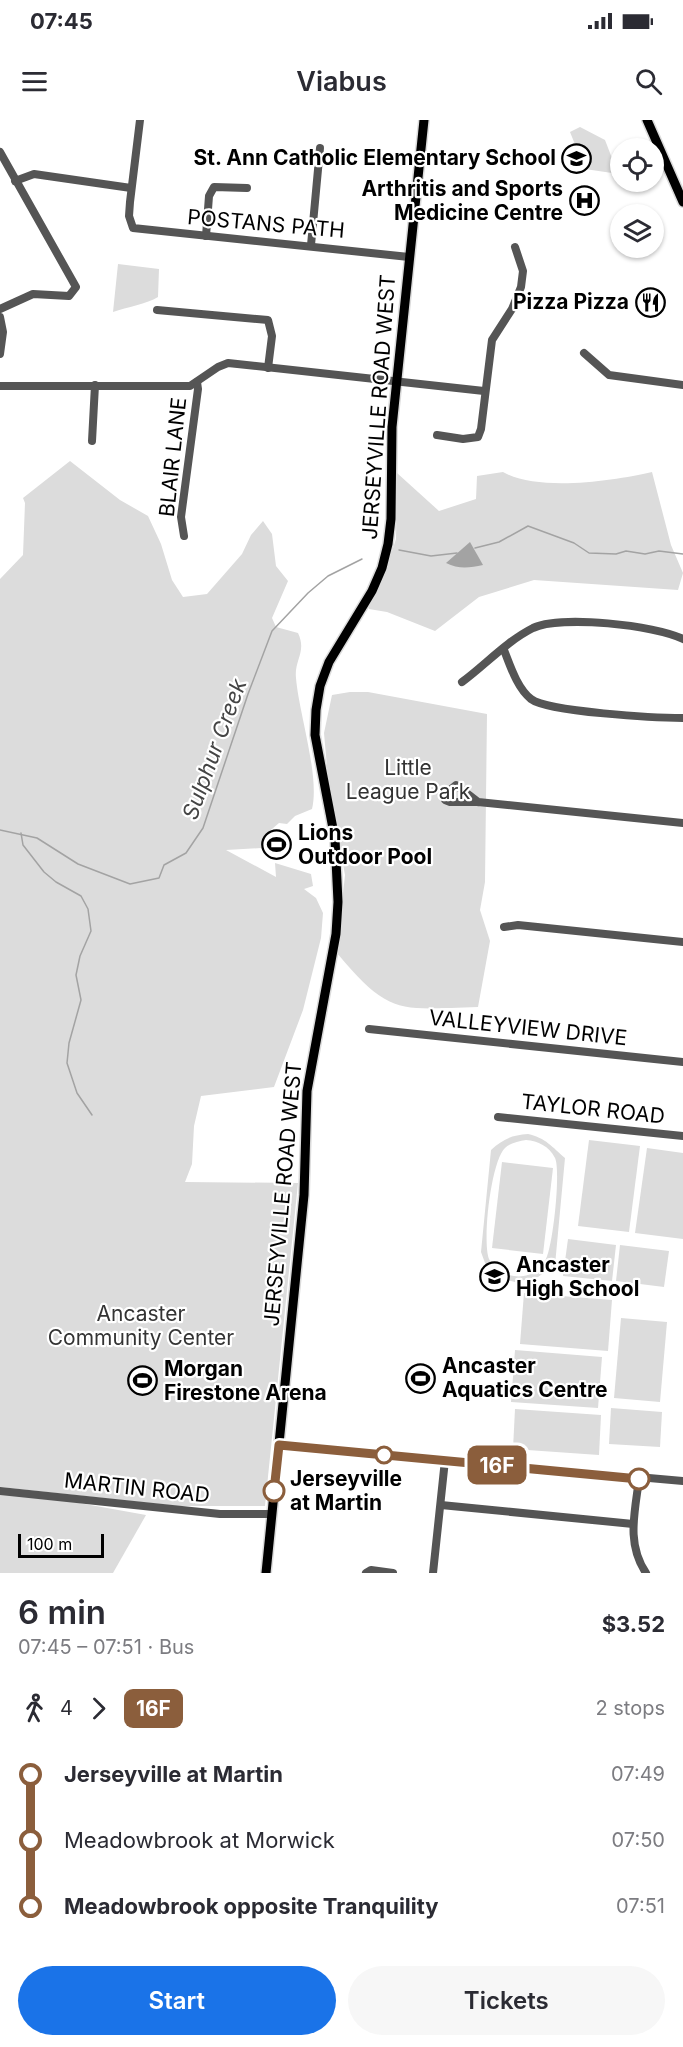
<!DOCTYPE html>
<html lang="en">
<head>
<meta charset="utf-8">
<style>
  :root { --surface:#fff; --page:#f7f7f7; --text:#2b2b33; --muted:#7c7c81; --accent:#1a73e8 }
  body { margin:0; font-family:Inter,sans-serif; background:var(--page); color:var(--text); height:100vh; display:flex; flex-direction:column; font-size:22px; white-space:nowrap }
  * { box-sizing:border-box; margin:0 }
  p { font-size:20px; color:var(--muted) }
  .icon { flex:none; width:33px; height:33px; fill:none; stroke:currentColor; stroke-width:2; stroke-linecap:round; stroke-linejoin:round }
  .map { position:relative; height:1453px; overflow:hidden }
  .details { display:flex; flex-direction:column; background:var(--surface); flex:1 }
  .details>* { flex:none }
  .badge { padding:0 12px; border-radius:9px; font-size:21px; line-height:39px }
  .controls { position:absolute; left:610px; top:18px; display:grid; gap:12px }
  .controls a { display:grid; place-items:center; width:54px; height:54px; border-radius:50%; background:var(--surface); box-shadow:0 2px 4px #0004; font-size:30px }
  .scale { position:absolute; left:18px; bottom:15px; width:86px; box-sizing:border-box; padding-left:6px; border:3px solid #000; border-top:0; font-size:16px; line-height:21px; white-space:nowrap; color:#000; -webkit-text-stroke:4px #fff; paint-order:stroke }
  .map>.badge { position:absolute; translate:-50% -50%; box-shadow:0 0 0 3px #fff }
  .legs { display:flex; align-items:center; gap:9px; height:66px; padding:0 18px; font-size:20px }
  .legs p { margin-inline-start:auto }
  .overview { display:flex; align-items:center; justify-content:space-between; height:102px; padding:0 18px }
  h1 { font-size:33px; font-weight:600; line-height:45px }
  .action { display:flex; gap:12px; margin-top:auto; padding:12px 18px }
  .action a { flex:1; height:69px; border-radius:36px; background:var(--accent); color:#fff; font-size:24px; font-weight:600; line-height:69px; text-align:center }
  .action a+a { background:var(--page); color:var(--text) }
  ul { padding:0 18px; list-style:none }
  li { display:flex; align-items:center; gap:21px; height:66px; font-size:22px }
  li i { display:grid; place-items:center; width:9px; height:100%; margin:0 8px; background:currentColor }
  li i::after { content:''; width:15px; height:15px; margin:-8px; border:4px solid; border-radius:50%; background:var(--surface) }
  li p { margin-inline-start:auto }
  li:first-child i { background:linear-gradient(#0000 50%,currentColor 0) }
  li:last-child i { background:linear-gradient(currentColor 50%,#0000 0) }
  .status { display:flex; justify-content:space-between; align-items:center; height:42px; padding:0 30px; background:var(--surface); direction:ltr }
  .status svg { height:16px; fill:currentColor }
  header { display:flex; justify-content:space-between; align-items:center; height:78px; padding:0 18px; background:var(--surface); font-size:27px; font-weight:600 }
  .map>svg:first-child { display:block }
  .green { fill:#dcdcdc; fill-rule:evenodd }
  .water { fill:#a3a3a3 }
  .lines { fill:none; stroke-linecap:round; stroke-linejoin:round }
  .stream { stroke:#a3a3a3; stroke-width:1.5 }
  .major-casing { stroke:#dbdbdb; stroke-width:12 }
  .minor { stroke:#555; stroke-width:8 }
  .major { stroke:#000; stroke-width:9 }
  .line-1-casing { stroke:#fff; stroke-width:14 }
  .line-1 { stroke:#8b5e3c; stroke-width:9 }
  .stop-1-dot { fill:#fff; stroke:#8b5e3c; stroke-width:3 }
  .labels { text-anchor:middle; stroke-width:4.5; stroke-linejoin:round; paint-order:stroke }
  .poi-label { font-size:21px; font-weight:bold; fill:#000; stroke:#fff; text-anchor:start }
  .street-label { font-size:21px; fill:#000; stroke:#fff }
  .park-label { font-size:21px; fill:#333; stroke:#fff }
  .stop-label { font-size:21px; font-weight:bold; fill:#000; stroke:#fff; text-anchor:start }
  .water-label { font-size:22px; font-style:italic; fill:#444; stroke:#fff }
</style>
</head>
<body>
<div class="status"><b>07:45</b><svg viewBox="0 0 49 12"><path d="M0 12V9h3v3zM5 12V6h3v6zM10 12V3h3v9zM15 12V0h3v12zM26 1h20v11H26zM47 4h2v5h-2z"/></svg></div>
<header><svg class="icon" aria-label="menu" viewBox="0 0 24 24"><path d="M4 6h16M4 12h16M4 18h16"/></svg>Viabus<svg class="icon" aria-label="search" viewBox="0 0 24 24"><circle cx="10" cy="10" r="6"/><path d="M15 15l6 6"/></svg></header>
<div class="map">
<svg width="683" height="1453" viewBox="0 0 683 1453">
  <rect width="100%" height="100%" fill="#fff"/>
  <g class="green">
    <polygon points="580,7 605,20 615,46 612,53 585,49 570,12"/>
    <path d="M118,144L159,149L158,177C147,184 127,187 113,192Z"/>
    <path d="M70,341L120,380L148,396L161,424L172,460L183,477L207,474L242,434L251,415L263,401L272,414L276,446L288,461L272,498L276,507L298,513C307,532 294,540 296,558C299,594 320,656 312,689L295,696L287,704L279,703L265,715L261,728L226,730L276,757L275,743L311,754L313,766L304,769L316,778L323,793L321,818L303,890L274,967L201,976L194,1006L192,1044L185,1062L298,1063L265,1386H177L0,1367V459L23,435L25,383L23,378Z"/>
    <path d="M503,352C537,372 614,361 652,352L671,425L683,453L678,470L534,460L479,477L435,511L387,492L369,489L368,485L385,453L396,419L397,353L439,391L476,379L477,356Z"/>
    <path d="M350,572H368L487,594L485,762L480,790L490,821L478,887C400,889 390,897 337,833L345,755L329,670L324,613L332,575Z"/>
    <path d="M528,1014C546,1018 552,1027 565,1038L555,1145L538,1157L515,1162L503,1159L485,1143L481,1132L491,1030C503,1019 512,1015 528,1014ZM526,1020C538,1021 549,1026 555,1038C561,1050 553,1129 545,1141C539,1152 526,1158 514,1156C504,1155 494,1149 489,1139C482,1121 491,1041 505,1028C510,1023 519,1021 526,1020Z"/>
    <polygon points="589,1020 640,1026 629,1112 578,1106"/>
    <polygon points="647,1028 683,1033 683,1119 635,1113"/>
    <polygon points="502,1042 553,1048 543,1134 492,1128"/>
    <polygon points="568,1119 616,1125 612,1161 563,1156"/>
    <polygon points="620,1125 669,1131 664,1167 616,1161"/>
    <polygon points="524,1173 612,1180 608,1231 520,1224"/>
    <polygon points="621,1198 667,1202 660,1282 614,1278"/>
    <polygon points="515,1230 602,1237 598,1288 511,1282"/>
    <polygon points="611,1288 662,1292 660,1327 609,1324"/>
    <polygon points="515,1289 601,1295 599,1335 513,1329"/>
    <polygon points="0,1373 57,1379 146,1395 113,1453 0,1453"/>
  </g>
  <path class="water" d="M470,422L483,445C469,448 458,449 446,443Z"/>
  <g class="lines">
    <g class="stream">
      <polyline points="475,428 499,422 528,406 574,423 589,433 616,434 626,431 645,434 659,431 683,434"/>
      <polyline points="399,430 431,436 457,433"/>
      <polyline points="0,710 37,718 78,744 130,764 159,758 164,745 186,733 203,708 248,574 272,511 308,473 328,456 362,439"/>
      <polyline points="21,713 23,725 44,752 56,762 81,776 88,789 91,811 80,836 76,855 81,880 69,923 67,943 77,973 92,995"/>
    </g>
    <defs>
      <g id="major">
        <polyline points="647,0 683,82"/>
        <polyline points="266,1453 304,1075 307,971 336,814 338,782 335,719 315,615 316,590 320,566 329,542 372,471 382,448 388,424 391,399 392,307 424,0"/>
      </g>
    </defs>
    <use href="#major" class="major-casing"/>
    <g class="minor">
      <polyline points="140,0 130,82 129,96 133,108 409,137"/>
      <polyline points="0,32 76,167 69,176 33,174 0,189"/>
      <polyline points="15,61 34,54 131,68"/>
      <polyline points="206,116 209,76 214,67 247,68"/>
      <polyline points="311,125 320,28"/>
      <polyline points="157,190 268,200 272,216 268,248"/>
      <polyline points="0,197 3,212 0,234"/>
      <polyline points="584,233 609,255 683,265"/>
      <polyline points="0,266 190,266 218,247 228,243 484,271"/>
      <polyline points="437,315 463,319 478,317 481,309 492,220 512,189 521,167 523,151 515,127"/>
      <polyline points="92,321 95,265"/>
      <polyline points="184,416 181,397 198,269 197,262"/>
      <path d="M504,530C510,545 517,568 531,579C548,592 657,598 683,598"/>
      <path d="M462,562C485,545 507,521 533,508C561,495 655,505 683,519"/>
      <polyline points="478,682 456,665 445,674 445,680 450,682 478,682 683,703"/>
      <polyline points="504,807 518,805 683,822"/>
      <polyline points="369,909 683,942"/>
      <polyline points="498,997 683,1016"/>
      <polyline points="279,1325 683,1361"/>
      <path d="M639,1359C635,1392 626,1423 646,1453"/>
      <polyline points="0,1371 220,1394 271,1394"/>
      <polyline points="441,1385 633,1404"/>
      <polyline points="366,1453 371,1450 393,1453"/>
      <polyline points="433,1453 445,1340"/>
    </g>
    <use href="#major" class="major"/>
  </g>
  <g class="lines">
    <defs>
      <polyline id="line-1" points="274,1371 279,1325 639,1359"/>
    </defs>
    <use href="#line-1" class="line-1-casing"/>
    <use href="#line-1" class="line-1"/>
  </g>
  <defs>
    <symbol id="school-ring" viewBox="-11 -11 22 22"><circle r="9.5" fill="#fff" stroke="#000" stroke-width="1.5"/><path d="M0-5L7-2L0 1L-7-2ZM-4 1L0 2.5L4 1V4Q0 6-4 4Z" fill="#000"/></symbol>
    <symbol id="hospital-ring" viewBox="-11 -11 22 22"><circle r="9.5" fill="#fff" stroke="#000" stroke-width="1.5"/><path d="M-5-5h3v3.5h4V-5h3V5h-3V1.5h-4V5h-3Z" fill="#000"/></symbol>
    <symbol id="restaurant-ring" viewBox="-11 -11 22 22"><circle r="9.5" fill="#fff" stroke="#000" stroke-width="1.5"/><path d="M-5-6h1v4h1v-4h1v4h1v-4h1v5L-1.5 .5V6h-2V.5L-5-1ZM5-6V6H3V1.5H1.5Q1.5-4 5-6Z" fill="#000"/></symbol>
    <symbol id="stadium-ring" viewBox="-11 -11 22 22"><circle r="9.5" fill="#fff" stroke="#000" stroke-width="1.5"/><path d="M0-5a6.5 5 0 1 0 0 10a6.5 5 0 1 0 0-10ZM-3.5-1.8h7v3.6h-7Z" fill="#000"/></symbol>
  </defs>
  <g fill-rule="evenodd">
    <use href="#school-ring" x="560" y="22" width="33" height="33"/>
    <use href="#hospital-ring" x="568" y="64" width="33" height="33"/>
    <use href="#restaurant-ring" x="634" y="166" width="33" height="33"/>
    <use href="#stadium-ring" x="260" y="708" width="33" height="33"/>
    <use href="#school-ring" x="478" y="1140" width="33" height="33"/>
    <use href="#stadium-ring" x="404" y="1242" width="33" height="33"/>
    <use href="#stadium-ring" x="126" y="1244" width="33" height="33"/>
  </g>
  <g class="stop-1-dot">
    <circle cx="384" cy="1335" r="8"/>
    <circle cx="639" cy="1359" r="10"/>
    <circle cx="274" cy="1371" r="10"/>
  </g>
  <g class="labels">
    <g class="poi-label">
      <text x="556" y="45" text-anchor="end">St. Ann Catholic Elementary School</text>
      <text x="563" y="76" text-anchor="end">Arthritis and Sports<tspan x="563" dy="24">Medicine Centre</tspan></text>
      <text x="629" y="189" text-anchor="end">Pizza Pizza</text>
      <text x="298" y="720">Lions<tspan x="298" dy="24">Outdoor Pool</tspan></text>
      <text x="516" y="1152">Ancaster<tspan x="516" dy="24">High School</tspan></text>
      <text x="442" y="1253">Ancaster<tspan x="442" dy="24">Aquatics Centre</tspan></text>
      <text x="164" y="1256">Morgan<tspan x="164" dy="24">Firestone Arena</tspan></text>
    </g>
    <g class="street-label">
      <text transform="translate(266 104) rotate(5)" y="7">POSTANS PATH</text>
      <text transform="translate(379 287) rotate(-86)" y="7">JERSEYVILLE ROAD WEST</text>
      <text transform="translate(173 337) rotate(-84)" y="7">BLAIR LANE</text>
      <text transform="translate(528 908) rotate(6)" y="7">VALLEYVIEW DRIVE</text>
      <text transform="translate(593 989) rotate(6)" y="7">TAYLOR ROAD</text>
      <text transform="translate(283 1074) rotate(-85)" y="7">JERSEYVILLE ROAD WEST</text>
      <text transform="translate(137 1368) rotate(6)" y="7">MARTIN ROAD</text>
    </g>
    <g class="park-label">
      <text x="408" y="655">Little<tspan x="408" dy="24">League Park</tspan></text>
      <text x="141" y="1201">Ancaster<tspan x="141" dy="24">Community Center</tspan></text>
    </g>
    <g class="stop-label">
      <text x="290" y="1366">Jerseyville<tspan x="290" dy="24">at Martin</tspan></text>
    </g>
    <g class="water-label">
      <text transform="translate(214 629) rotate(-70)" y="8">Sulphur Creek</text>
    </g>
  </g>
</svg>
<div class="controls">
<a><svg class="icon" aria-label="locate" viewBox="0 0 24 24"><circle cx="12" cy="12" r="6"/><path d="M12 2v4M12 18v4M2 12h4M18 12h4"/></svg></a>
<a><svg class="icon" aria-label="layers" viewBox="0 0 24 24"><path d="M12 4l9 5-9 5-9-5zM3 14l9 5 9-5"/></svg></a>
</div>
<div class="scale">100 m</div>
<b class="badge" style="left:497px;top:1345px;background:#8b5e3c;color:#fff">16F</b>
</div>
<section class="details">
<div class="overview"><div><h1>6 min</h1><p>07:45 – 07:51 · Bus</p></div><b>$3.52</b></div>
<div class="legs"><svg class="icon" aria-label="walk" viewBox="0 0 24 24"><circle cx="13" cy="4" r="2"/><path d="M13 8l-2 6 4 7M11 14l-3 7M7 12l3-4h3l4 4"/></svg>4<svg class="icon" aria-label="forward" viewBox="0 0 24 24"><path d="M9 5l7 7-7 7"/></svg><b class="badge" style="background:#8b5e3c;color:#fff">16F</b><p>2 stops</p></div>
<ul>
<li><i style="color:#8b5e3c"></i><b>Jerseyville at Martin</b><p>07:49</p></li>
<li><i style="color:#8b5e3c"></i><span>Meadowbrook at Morwick</span><p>07:50</p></li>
<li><i style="color:#8b5e3c"></i><b>Meadowbrook opposite Tranquility</b><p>07:51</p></li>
</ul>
<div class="action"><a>Start</a><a>Tickets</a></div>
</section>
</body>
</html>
